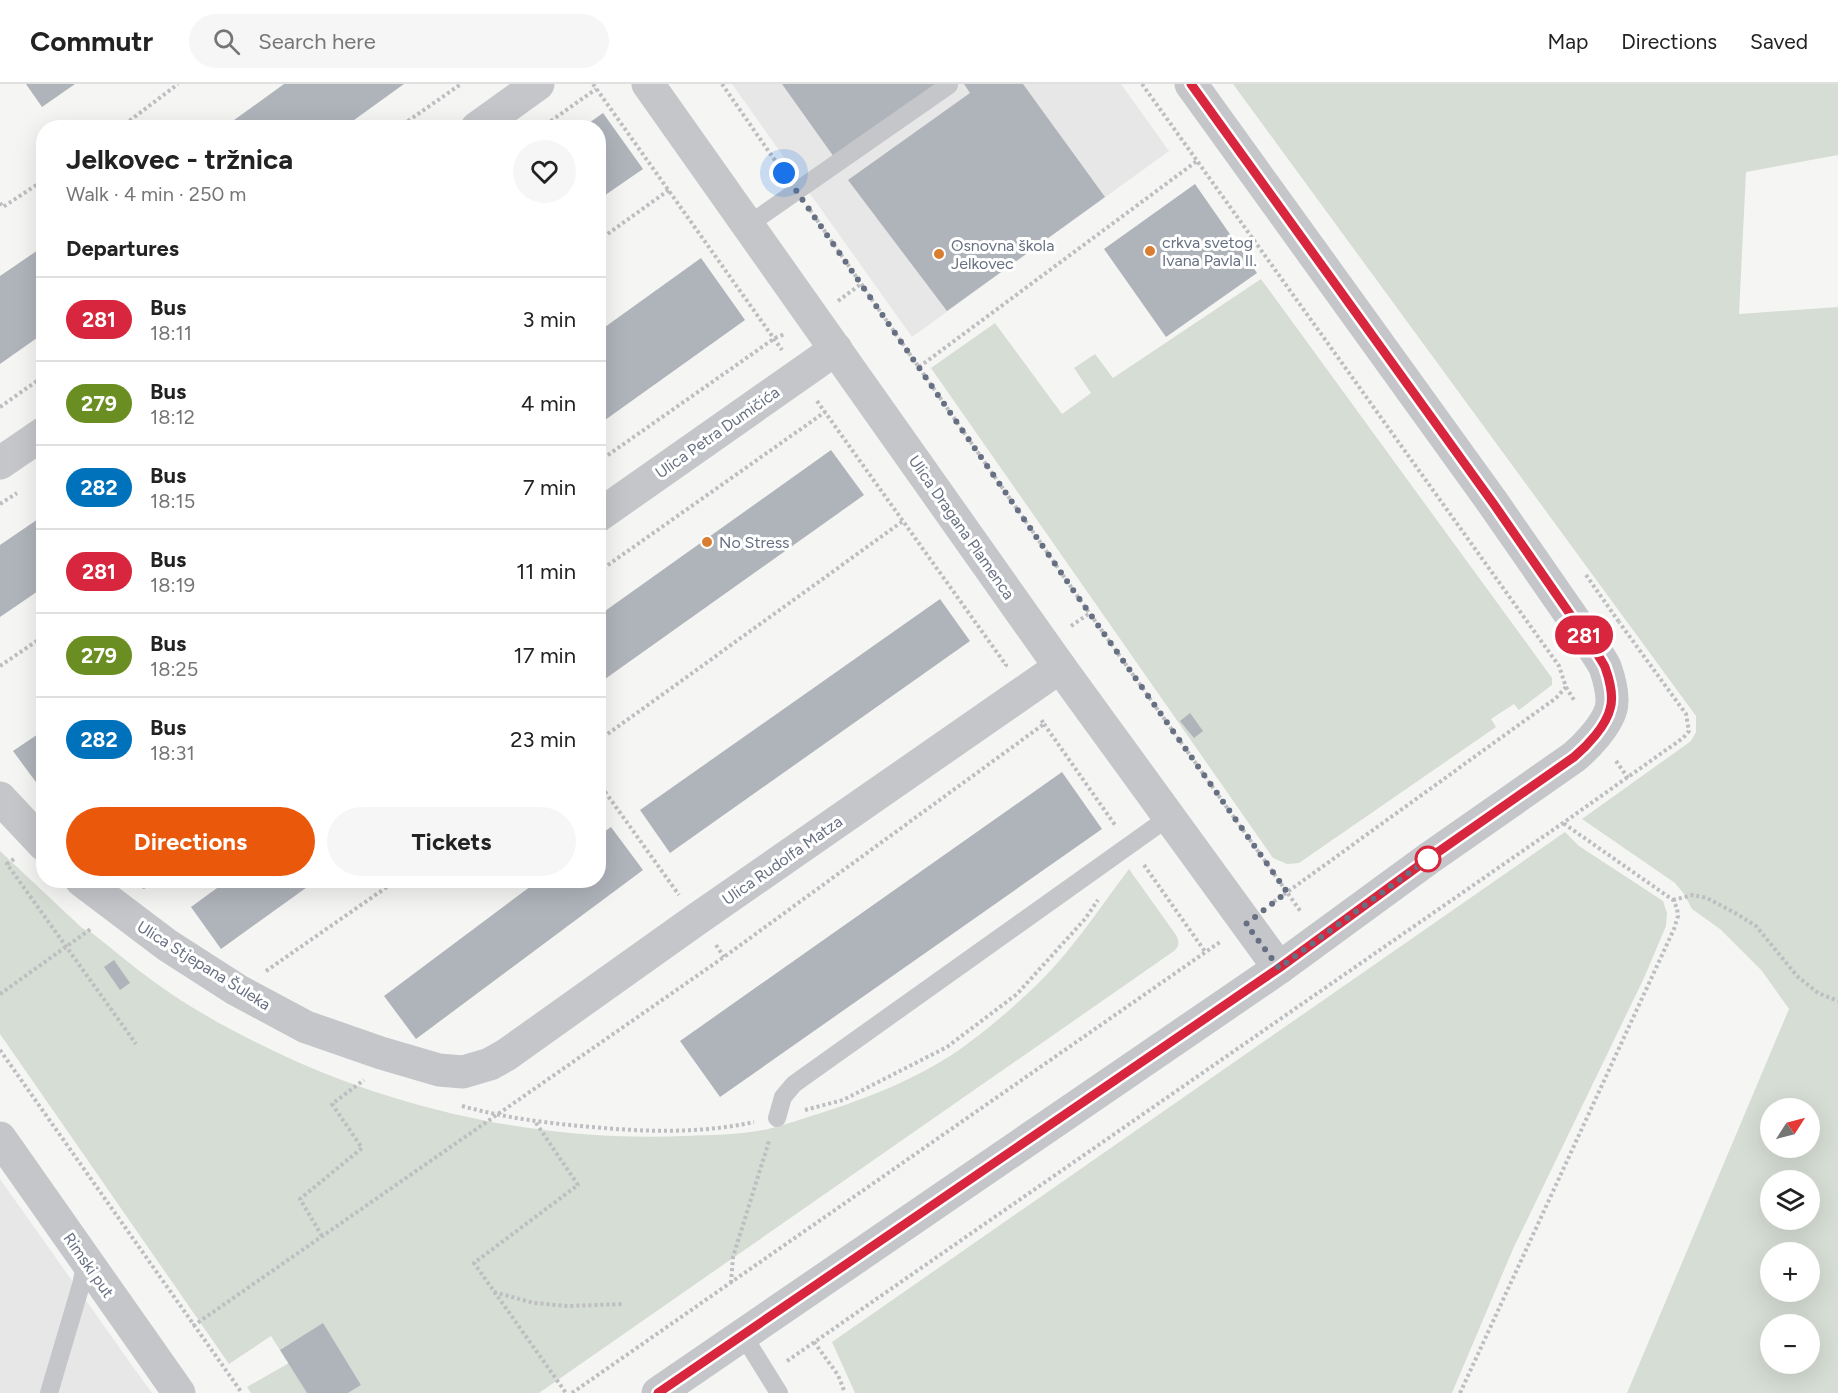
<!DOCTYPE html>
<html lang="en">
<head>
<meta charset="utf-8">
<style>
  :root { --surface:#fff; --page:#f6f6f6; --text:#222; --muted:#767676; --line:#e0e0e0; --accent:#ea580c }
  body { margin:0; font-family:Figtree,sans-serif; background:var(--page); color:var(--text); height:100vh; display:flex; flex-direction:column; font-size:22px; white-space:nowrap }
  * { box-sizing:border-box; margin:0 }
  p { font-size:20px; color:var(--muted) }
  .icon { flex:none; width:33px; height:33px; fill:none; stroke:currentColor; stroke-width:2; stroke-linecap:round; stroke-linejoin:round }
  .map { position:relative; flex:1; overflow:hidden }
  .drawer { position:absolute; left:36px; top:36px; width:570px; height:768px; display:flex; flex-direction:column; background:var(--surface); border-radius:24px; box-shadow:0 6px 24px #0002 }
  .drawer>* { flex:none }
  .badge { padding:0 12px; border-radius:20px; font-size:21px; line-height:39px }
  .needle { width:39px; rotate:54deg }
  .fabs { position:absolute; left:1760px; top:1014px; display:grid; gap:12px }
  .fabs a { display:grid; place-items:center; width:60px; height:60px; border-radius:50%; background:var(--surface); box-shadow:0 6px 24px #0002; font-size:30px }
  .you { position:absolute; width:30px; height:30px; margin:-15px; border:4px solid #fff; border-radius:50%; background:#1a73e8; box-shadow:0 0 0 9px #1a73e833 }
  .map>.badge { position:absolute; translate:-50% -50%; box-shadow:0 0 0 3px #fff }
  h2 { padding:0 30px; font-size:22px; line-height:54px }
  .round { display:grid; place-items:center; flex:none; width:63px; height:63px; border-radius:32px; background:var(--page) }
  .overview { display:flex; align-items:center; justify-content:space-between; height:102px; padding:0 30px }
  h1 { font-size:28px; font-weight:700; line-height:45px }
  .cta { display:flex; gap:12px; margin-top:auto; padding:12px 30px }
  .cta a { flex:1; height:69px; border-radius:36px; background:var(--accent); color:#fff; font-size:24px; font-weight:700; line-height:69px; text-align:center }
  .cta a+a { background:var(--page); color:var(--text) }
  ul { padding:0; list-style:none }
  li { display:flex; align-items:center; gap:18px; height:84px; padding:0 30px; border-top:2px solid var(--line) }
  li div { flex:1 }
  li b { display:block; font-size:22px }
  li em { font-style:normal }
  li .badge { min-width:66px; font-weight:700; text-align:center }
  header { display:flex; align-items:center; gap:36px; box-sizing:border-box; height:84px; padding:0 30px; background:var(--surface); border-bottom:2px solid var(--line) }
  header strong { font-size:28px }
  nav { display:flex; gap:33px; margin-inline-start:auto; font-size:21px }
  .search { width:420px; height:54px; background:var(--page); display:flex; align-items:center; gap:15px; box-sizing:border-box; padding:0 21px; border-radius:33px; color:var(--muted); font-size:22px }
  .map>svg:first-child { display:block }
  .built { fill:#e6e7e6 }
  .green { fill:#d6ddd4; fill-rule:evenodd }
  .building { fill:#afb3ba }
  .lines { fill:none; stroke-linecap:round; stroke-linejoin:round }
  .path { stroke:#bdbec1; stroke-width:4; stroke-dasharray:3 3; stroke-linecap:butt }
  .service { stroke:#c4c6ca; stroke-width:18 }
  .minor { stroke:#c4c6ca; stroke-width:33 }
  .line-casing { stroke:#fff; stroke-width:14 }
  .line { stroke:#d7263d; stroke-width:9 }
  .walk { stroke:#677082; stroke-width:6; stroke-dasharray:0 10.8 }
  .poi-dot { fill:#d97d30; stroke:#fff; stroke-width:2 }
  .stop-dot { fill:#fff; stroke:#d7263d; stroke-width:3 }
  .labels { text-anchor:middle; stroke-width:6; stroke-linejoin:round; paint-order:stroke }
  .poi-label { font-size:16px; fill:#677082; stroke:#fff; text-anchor:start }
  .street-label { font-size:16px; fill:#677082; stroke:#fff }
</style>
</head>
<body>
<header>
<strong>Commutr</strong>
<div class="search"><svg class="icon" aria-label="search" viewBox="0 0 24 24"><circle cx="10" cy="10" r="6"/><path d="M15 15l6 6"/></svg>Search here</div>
<nav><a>Map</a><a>Directions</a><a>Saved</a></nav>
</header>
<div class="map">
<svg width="1838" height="1309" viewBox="0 0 1838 1309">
  <rect width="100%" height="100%" fill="#f5f6f3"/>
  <g class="built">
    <polygon points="732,0 1121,0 1169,67 912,253"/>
    <polygon points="0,1095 138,1290 152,1309 0,1309"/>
  </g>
  <g class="green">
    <path d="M1233,0H1838V71L1746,88L1739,230L1838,223V1309H1627L1789,925L1762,887L1720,845L1692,825L1684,810L1675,799L1582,735L1691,657L1696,648V632ZM1770,1024H1809V1064H1770ZM1770,1096H1809V1136H1770ZM1770,1168H1809V1208H1770ZM1770,1240H1809V1280H1770Z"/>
    <polygon points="1261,195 1552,594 1552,601 1519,626 1514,620 1491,635 1496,643 1299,779 1287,780 1273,774 931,284 995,239 1062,330 1091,309 1074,284 1095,270 1113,294"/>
    <polygon points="1565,748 1579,762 1663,817 1667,829 1666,842 1644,894 1513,1165 1452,1309 855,1309 832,1258"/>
    <path d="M0,767L82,844L92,849C113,865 132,882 153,897C195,928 245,954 293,976C414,1030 552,1058 685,1052C713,1051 741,1051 768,1045C781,1042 795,1037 808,1033C860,1017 914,997 959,966C990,944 1027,912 1053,884C1081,853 1104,818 1129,785L1176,851C1179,857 1180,862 1174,867L539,1309H348L361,1301L323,1240L280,1266L271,1252L229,1280L0,950Z"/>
    <polygon points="289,1279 307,1309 251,1309 247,1303"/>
  </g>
  <g class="building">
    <polygon points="26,0 75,0 42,23"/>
    <polygon points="284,0 404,0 343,44 223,44"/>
    <polygon points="782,0 936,0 834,73"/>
    <polygon points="964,0 1023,0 1105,113 947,227 848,96 970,9"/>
    <polygon points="603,29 643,85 598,116 598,44 582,44"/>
    <polygon points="1195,100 1257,189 1166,253 1104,165"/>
    <polygon points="44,162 44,249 0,280 0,192"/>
    <polygon points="701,174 745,236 598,341 598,248"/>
    <polygon points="831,366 864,411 598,600 598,532"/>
    <polygon points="44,431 44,503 0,533 0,461"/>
    <polygon points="940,515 970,557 670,769 640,726"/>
    <polygon points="1190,629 1203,647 1194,654 1180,637"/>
    <polygon points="44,646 44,709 13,667"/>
    <polygon points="1062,688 1102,745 720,1013 680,957"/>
    <polygon points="611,743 643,786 416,955 384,912 539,796 598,796 598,752"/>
    <polygon points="228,796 317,796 221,865 191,823"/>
    <polygon points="114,876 130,899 120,906 104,883"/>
    <polygon points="323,1239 361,1301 348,1309 307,1309 280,1266"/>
  </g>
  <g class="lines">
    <g class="path">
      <polyline points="593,0 782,266"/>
      <polyline points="722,0 783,88"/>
      <polyline points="1142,0 1559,582 1566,603 1556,614 1272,819"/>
      <polyline points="120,44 178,0"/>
      <polyline points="398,44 461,0"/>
      <polyline points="541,44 596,5"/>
      <polyline points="0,119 3,123 44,96"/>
      <polyline points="810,126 1078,513 1301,828"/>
      <polyline points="598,157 669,106"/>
      <polyline points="838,217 861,200"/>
      <polyline points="919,283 1197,77"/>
      <polyline points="817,317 1006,581 1005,582"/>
      <polyline points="0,323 44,292"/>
      <polyline points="598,378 775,254 785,250"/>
      <polyline points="0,420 17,409"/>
      <polyline points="598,488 825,328"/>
      <polyline points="1586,491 1619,538"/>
      <polyline points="1071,542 1090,529"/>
      <polyline points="0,582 44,552"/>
      <polyline points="1566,603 1574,616"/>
      <polyline points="1044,640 1115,741"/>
      <polyline points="598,657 903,437"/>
      <polyline points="1616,677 1628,694"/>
      <polyline points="598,698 679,811"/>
      <polyline points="14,775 7,780 136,960"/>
      <polyline points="1144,781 1206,869"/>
      <polyline points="142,802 144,803 153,796"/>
      <polyline points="1673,816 1693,811 1707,814 1737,830 1756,842 1797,892 1818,909 1838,917"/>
      <polyline points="716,861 724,873"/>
      <polyline points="266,887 397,796"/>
      <polyline points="0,910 92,844"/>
      <polyline points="0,966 242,1309"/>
      <path d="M462,1022C509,1035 554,1040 603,1044C653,1048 704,1049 754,1038"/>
      <polyline points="805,1026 843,1016 947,963 1017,910 1085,835 1098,816"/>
      <polyline points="536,1039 578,1101 474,1179 566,1309"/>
      <polyline points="322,1152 300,1115 362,1064 332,1020 364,996"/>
      <polyline points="731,1199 733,1173 769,1057"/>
      <polyline points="494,1208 534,1219 567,1222 624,1220"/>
      <polyline points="193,1242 724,873 1044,640 1040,634"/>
      <polyline points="814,1258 838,1291 845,1309"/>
      <polyline points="787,1277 1563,739 1683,654 1689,647 1686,630 1619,538"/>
      <polyline points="572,1309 1220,858"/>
      <polyline points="1460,1309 1674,845 1678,832 1677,824 1673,816 1563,739"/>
    </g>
    <g class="service">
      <polyline points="748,141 949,1"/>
      <polyline points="777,1034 783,1013 794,1000 1169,733"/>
      <polyline points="743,1251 779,1309"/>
      <polyline points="49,1309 81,1201 86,1177"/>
    </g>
    <g class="minor">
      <polyline points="648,0 1060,583 1279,884"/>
      <polyline points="477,44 538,0"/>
      <polyline points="0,379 44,349"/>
      <polyline points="598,432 836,265"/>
      <polyline points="0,714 44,761"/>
      <polyline points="81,796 167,861 237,906 306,943 381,969 439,986 463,988 490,980 506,971 697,835 1060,583"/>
      <polyline points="0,1054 179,1309"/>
      <path d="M658,1309L1279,884L1428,775L1574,673C1587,662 1606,642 1611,625C1614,613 1609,594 1605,583C1601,575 1595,567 1590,559L1493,419L1191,0"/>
    </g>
  </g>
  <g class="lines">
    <defs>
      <path id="line" d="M658,1309L1279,884L1428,775L1574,673C1587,662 1606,642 1610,625C1614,613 1609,594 1605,583C1601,575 1595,567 1590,559L1493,419L1191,0"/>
    </defs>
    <use href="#line" class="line-casing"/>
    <use href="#line" class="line"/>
    <polyline class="walk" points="784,89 1078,513 1287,808 1246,840 1279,884 1428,775"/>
  </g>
  <g class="poi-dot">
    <circle cx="1150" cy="167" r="6"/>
    <circle cx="939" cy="170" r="6"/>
    <circle cx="707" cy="458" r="6"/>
  </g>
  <circle class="stop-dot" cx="1428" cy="775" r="12"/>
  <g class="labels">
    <g class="poi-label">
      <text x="1162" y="164">crkva svetog<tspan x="1162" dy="18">Ivana Pavla II.</tspan></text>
      <text x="951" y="167">Osnovna škola<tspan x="951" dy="18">Jelkovec</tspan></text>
      <text x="719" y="464">No Stress</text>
    </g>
    <g class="street-label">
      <text transform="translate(717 348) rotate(-35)" y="6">Ulica Petra Dumičića</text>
      <text transform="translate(962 443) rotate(55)" y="6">Ulica Dragana Plamenca</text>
      <text transform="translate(782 776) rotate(-35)" y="6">Ulica Rudolfa Matza</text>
      <text transform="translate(204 881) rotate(32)" y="6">Ulica Stjepana Šuleka</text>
      <text transform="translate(89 1181) rotate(55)" y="6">Rimski put</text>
    </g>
  </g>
</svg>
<div class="fabs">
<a><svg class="needle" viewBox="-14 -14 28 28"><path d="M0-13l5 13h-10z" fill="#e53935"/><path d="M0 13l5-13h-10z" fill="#767676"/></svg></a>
<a><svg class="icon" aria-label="layers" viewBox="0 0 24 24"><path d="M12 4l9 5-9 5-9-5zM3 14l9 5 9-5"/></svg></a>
<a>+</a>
<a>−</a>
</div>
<div class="you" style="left:784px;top:89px"></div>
<b class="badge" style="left:1584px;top:551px;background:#d7263d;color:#fff">281</b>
<section class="drawer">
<div class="overview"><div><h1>Jelkovec - tržnica</h1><p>Walk · 4 min · 250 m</p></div><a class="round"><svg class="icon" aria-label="heart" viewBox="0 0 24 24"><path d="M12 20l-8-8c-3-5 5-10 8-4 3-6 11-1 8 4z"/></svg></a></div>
<h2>Departures</h2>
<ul>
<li><span class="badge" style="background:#d7263d;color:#fff">281</span><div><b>Bus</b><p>18:11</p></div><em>3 min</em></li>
<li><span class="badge" style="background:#6b8e23;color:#fff">279</span><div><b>Bus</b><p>18:12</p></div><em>4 min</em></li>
<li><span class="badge" style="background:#0072bc;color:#fff">282</span><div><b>Bus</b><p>18:15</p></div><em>7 min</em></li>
<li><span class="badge" style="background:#d7263d;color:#fff">281</span><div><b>Bus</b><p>18:19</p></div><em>11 min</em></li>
<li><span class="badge" style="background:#6b8e23;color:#fff">279</span><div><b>Bus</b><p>18:25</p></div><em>17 min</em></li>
<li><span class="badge" style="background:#0072bc;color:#fff">282</span><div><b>Bus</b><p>18:31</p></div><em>23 min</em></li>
</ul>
<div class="cta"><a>Directions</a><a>Tickets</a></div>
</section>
</div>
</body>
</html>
